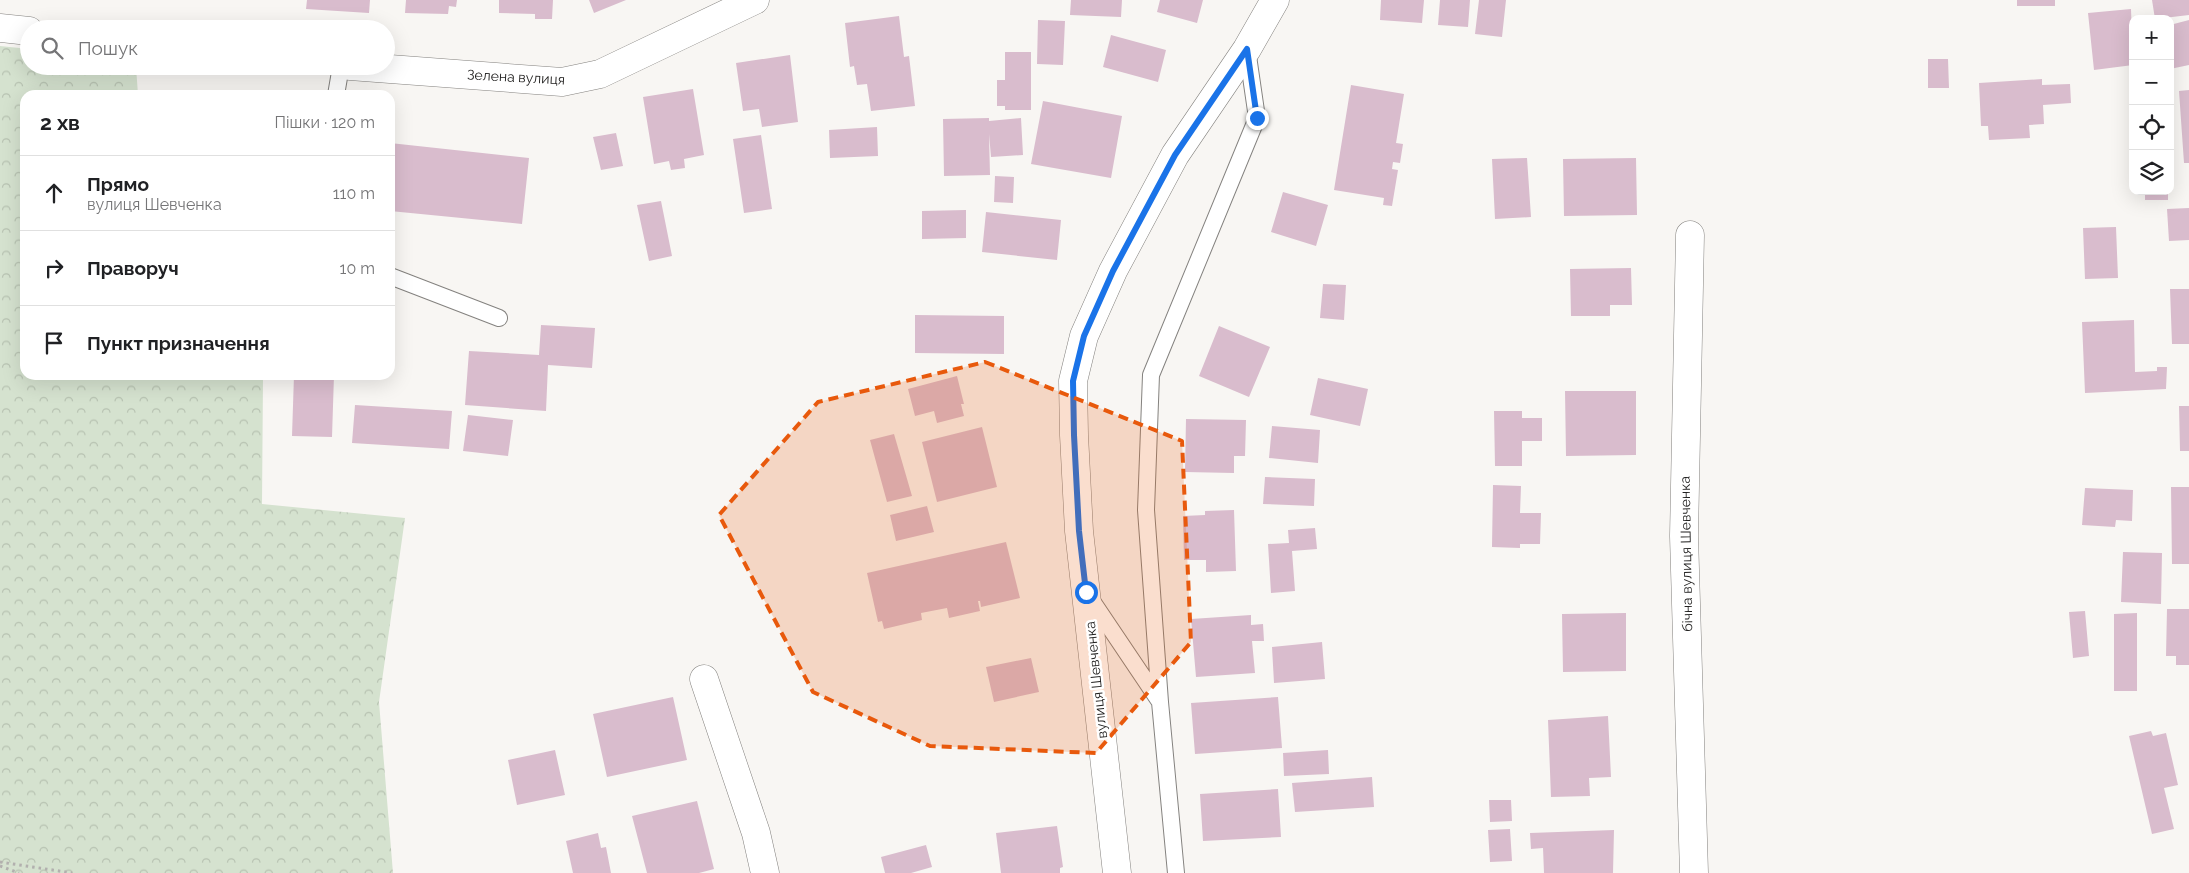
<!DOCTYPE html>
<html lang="uk">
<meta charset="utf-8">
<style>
body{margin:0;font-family:Raleway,sans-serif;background:#f2f2f2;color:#202124}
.controls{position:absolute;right:15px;top:15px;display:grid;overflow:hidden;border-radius:10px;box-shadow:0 5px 20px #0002}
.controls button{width:45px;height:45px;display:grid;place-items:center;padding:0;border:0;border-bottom:1px solid #e0e0e0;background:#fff;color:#202124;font:25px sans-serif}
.stop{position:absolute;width:15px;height:15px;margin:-11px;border:4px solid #1a73e8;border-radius:50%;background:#fff}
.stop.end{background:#1a73e8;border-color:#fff;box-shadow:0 1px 5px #0008}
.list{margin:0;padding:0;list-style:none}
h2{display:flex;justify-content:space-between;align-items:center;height:65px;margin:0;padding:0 20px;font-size:21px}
h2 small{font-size:16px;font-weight:400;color:#757577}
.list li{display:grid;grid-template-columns:32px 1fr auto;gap:15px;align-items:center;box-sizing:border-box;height:75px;padding:0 20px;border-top:1px solid #e0e0e0}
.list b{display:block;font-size:19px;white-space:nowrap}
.list p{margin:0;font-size:16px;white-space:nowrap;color:#757577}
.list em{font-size:16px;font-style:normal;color:#757577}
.icon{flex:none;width:28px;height:28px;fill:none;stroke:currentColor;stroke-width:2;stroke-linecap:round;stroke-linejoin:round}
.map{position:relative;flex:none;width:2189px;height:873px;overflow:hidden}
.search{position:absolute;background:#fff;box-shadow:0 5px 20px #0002;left:20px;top:20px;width:375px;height:55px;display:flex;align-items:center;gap:12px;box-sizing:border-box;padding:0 18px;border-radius:28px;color:#757577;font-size:19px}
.panel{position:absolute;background:#fff;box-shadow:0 5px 20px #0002;left:20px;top:90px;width:375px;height:290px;border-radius:15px}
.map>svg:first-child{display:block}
.forest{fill:url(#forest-crowns)}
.building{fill:#d9bccd}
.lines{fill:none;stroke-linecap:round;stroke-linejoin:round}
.service-casing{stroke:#84827f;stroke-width:18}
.minor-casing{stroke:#84827f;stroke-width:29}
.path{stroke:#b2b0ae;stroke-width:3;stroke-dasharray:2.5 4;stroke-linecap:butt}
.service{stroke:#fff;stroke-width:16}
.minor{stroke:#fff;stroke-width:28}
.route{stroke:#1a73e8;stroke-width:6}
.marked{fill:#e8590c;fill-opacity:0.2;stroke:#e8590c;stroke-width:4;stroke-dasharray:10 6;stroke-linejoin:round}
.labels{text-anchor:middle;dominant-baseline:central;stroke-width:5;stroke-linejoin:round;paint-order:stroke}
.street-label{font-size:14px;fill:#222120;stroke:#fff}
</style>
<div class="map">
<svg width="2189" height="873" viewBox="0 0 2189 873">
<defs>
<pattern id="forest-crowns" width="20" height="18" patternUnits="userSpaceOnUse" patternTransform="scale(1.25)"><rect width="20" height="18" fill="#d5e2cf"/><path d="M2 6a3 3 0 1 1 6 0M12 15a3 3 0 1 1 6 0" fill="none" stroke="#b7c2b1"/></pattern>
</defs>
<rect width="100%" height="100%" fill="#f8f6f3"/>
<path class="forest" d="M0,46L29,49V66H136L138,95H25V375H259L263,378L262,504L405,518L379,702L393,873H0Z"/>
<path class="building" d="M307,0H370L369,13L306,9Z
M406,0H457L456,7L449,6L448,14L405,13Z
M499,0H553L552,19H535V14L499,13Z
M589,0H626L594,13Z
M1071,0H1122L1121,17L1070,15Z
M1160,0H1203L1197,23L1157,12Z
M1381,0H1424L1422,23L1380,20Z
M1440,0H1470L1468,27L1438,25Z
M1479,0H1506L1502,37L1475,34Z
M2017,0H2055V6H2017Z
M2152,0H2189V15L2155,19Z
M2131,9L2133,65L2094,70L2088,13Z
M899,16L904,57L909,56L915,106L871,111L867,84L857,85L854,66L850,67L845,23Z
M1038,20L1065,21L1063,65L1037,64Z
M2189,20V65L2170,69V25Z
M1111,35L1166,50L1158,82L1103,67Z
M1005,52H1031V110H1005V106H997V80H1005Z
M790,55L798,122L762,127L759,109L743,111L736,63Z
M1928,59H1948L1949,88H1928Z
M2042,79V85L2070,84L2071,103L2043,105L2044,124L2029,125L2030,138L1989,140L1988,126H1981L1979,83Z
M1351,85L1404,94L1396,143L1403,144L1400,163L1393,162L1392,169L1398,170L1392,206L1383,205L1384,198L1334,190Z
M693,89L704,155L684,159L685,168L671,170L669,161L654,164L643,97Z
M2189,90V163H2184L2179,91Z
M1043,101L1122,116L1111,178L1031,164Z
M989,118V121L1021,118L1023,155L991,157L989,134L990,175L944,176L943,119Z
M877,127L878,156L830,158L829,130Z
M616,133L623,166L601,170L593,137Z
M761,135L772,209L744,213L733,139Z
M390,143L529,158L522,224L390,211Z
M1527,158L1531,217L1495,219L1492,159Z
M1636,158L1637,215L1564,216L1563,159Z
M995,176L1014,177L1013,203L994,202Z
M2145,191H2168V200H2145Z
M1283,192L1328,205L1316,246L1271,232Z
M661,201L672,256L649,261L637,205Z
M2189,208V240L2169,241L2167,209Z
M966,210V238L922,239V211Z
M986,212L1061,220L1057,260L982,252Z
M2116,227L2118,278L2085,279L2083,228Z
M1631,268L1632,305H1610V316H1571L1570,269Z
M1323,284L1346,285L1344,320L1320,318Z
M2170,289H2189V344H2172Z
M915,315L1004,316V354L915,353Z
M2134,320L2135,372L2157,371V367H2167L2166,389L2085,393L2082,322Z
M541,325L595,328L592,368L548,365L546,411L465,405L469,351L539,355Z
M1219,326L1270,347L1249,397L1199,376Z
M294,375H334L332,437L292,436Z
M957,376L964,404H961L964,416L937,423L934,411L915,416L908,389Z
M1318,378L1368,389L1360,426L1310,415Z
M1565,391H1636V455L1566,456Z
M355,405L452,411L449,449L352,443Z
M2179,406H2189V451H2180Z
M1494,411H1522V418H1542V441H1522V466H1495Z
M468,415L513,420L508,456L463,451Z
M1186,419L1246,420L1245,456H1234V473L1185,472Z
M1272,426L1320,430L1318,463L1269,458Z
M982,427L997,487L937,502L922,442Z
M894,434L912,496L887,502L870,440Z
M1265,477L1315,479L1314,506L1263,504Z
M1493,485L1521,486L1520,513H1541L1540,544H1520V548L1492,547Z
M2171,487H2189V564H2172Z
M2085,488L2133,490L2132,521L2116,520L2115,527L2082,525Z
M927,506L934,532L896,541L890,515Z
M1234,510L1236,571L1206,572V560H1184L1183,516L1205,515V511Z
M1315,528L1317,549L1292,551L1295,591L1271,593L1268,544L1289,543L1288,530Z
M1006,542L1020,598L981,607L980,601H978L980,611L949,618L947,608L921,613L922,620L884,629L882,621L878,622L867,573Z
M2123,552L2162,553L2161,604L2121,602Z
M2167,609H2189V665H2176V656H2166Z
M2085,611L2089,656L2073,658L2069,612Z
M1626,613V671L1563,672L1562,614Z
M2137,613V691H2114V614Z
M1251,615V625L1263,624L1264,641H1252L1255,673L1196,677L1191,619Z
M1322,642L1325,679L1274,683L1272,647Z
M1031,658L1039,692L994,702L986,667Z
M673,697L687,760L607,777L593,714Z
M1278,697L1282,748L1195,754L1191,703Z
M1608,716L1611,777L1589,778L1590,796L1551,797L1548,720Z
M2151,731L2153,736L2166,733L2178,785L2164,788L2174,829L2152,834L2129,736Z
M555,750L565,795L517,805L508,760Z
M1328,750L1329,774L1284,776L1283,753Z
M1372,777L1374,807L1295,812L1292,783Z
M1278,789L1281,837L1203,841L1200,794Z
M1489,800H1511L1512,821L1490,822Z
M697,801L714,869L699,873H647L632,816Z
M1057,826L1063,867L1060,868V873H1001L996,833Z
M1510,829L1512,861L1490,862L1488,830Z
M1614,830L1613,873H1544L1543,848L1531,849L1530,833Z
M598,833L601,848L606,847L611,873H573L566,841Z
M926,845L932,867L911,873H885L881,857Z"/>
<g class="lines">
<g class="service-casing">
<path id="service" d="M336,95L341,66
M390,276L499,318
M1090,598L1160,702L1176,873
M1160,702L1146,510L1151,375L1257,118L1247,49"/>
</g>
<g class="minor-casing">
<path id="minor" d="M0,28L29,31
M350,66L562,82L600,74L755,0
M1690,235L1684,536L1694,873
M704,679L756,833L765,873
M1117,873L1079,531L1074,435L1073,381L1084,336L1113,271L1175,155L1247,49L1275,0"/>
</g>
<path class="path" d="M0,862L72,873
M0,866L19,873"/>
<use href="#service" class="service"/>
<use href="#minor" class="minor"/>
</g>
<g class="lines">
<path class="route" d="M1086,592L1079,531L1074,435L1073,381L1084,336L1113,271L1175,155L1247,49L1257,118"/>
</g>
<path class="marked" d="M985,362L1182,441L1191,642L1096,753L930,746L813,692L719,515L818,402Z"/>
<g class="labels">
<g class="street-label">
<text transform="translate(516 77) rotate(3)">Зелена вулиця</text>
<text transform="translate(1686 554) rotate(-91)">бічна вулиця Шевченка</text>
<text transform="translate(1096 680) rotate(-96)">вулиця Шевченка</text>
</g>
</g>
</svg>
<div class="controls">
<button>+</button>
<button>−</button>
<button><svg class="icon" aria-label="locate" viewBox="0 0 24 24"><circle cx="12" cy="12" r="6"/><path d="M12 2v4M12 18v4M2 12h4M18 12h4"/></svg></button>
<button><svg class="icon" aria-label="layers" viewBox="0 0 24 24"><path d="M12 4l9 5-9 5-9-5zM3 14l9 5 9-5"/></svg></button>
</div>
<div class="stop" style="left:1086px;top:592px"></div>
<div class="stop end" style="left:1257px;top:118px"></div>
<div class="search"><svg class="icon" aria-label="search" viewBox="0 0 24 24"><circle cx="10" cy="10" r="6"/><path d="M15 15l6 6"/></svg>Пошук</div>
<section class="panel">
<h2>2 хв<small>Пішки · 120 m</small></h2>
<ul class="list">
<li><svg class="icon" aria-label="ahead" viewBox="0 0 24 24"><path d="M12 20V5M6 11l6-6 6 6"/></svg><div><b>Прямо</b><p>вулиця Шевченка</p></div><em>110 m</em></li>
<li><svg class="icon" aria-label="right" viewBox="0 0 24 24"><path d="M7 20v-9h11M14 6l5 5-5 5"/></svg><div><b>Праворуч</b></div><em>10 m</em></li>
<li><svg class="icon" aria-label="arrive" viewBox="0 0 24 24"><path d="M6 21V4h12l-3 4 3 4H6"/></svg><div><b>Пункт призначення</b></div></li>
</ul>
</section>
</div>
